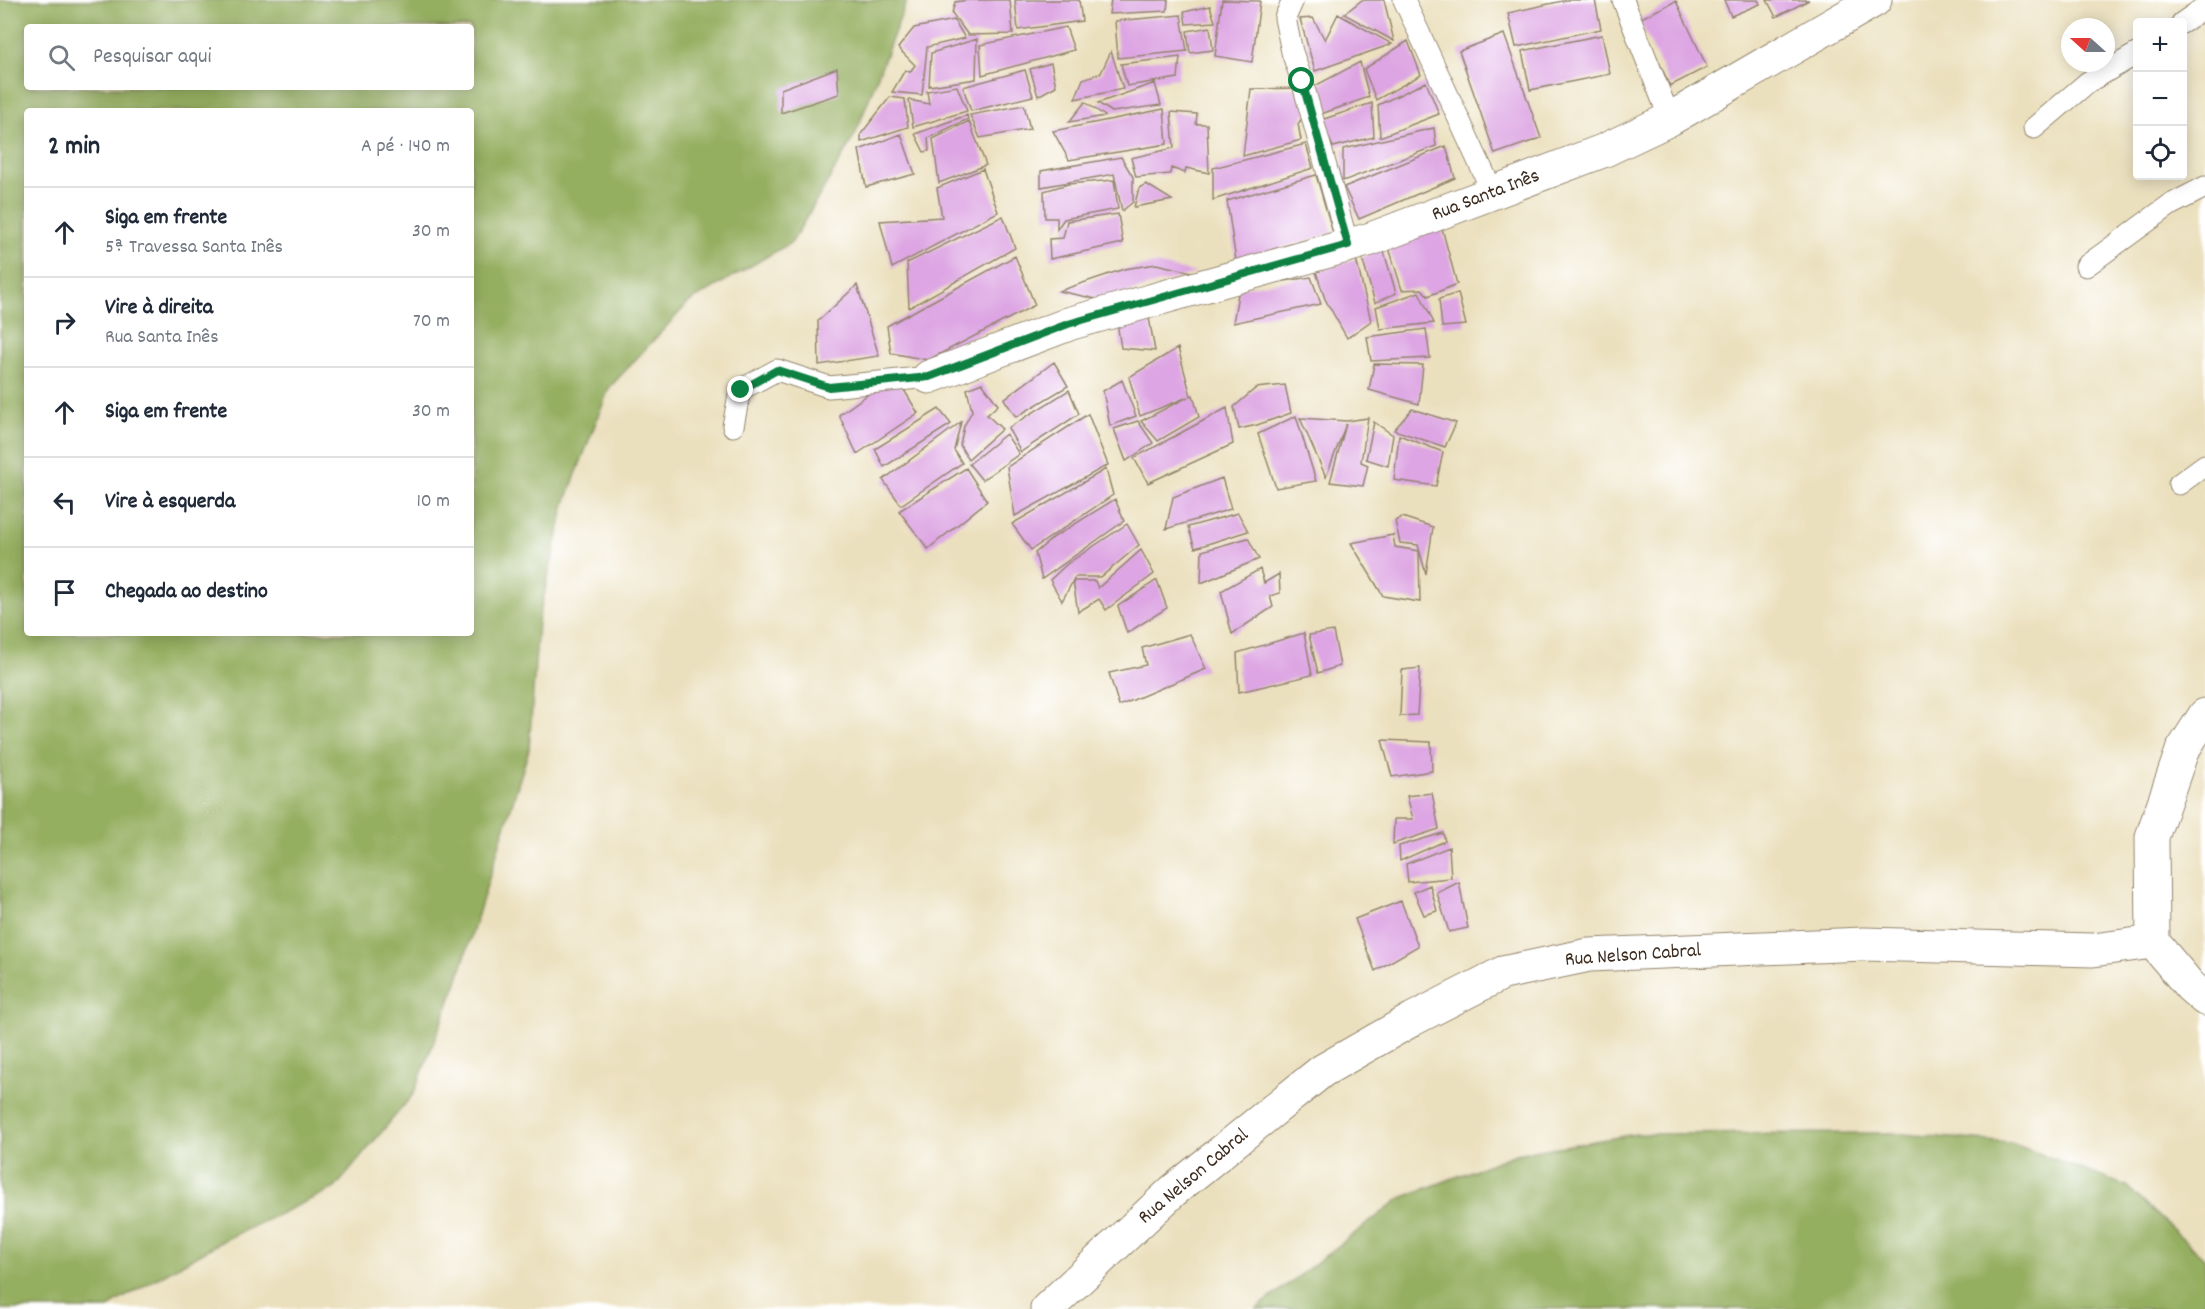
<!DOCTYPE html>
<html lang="pt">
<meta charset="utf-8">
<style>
body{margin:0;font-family:Dekko,sans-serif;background:#f2f2f3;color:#1f2937}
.controls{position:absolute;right:18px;top:18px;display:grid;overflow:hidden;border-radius:6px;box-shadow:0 3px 15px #0003}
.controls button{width:54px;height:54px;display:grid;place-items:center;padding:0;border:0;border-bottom:2px solid #e0e1e3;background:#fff;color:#1f2937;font:30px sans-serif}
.compass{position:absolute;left:2061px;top:18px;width:54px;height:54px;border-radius:50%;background:#fff;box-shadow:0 3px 15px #0003;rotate:291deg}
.stop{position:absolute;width:18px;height:18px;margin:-14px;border:4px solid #0b8043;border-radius:50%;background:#fff}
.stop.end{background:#0b8043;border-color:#fff;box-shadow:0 2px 6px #0008}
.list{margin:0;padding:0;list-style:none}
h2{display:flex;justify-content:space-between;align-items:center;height:78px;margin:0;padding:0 24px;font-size:26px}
h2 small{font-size:20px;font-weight:400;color:#747a83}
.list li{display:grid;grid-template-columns:39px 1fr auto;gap:18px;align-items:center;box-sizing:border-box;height:90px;padding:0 24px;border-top:2px solid #e0e1e3}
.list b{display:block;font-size:22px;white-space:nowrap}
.list p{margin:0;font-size:20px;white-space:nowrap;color:#747a83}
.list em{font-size:20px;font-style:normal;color:#747a83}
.icon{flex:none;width:33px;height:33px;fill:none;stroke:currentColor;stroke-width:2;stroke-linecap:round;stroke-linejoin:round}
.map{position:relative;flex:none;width:2205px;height:1309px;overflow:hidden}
.search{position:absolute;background:#fff;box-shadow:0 3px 15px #0003;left:24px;top:24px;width:450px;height:66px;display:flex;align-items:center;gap:15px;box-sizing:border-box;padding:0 21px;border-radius:6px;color:#747a83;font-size:22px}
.panel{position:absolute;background:#fff;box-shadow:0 3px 15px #0003;left:24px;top:108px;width:450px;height:528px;border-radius:6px}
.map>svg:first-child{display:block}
.forest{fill:#95af60;stroke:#686c3f;stroke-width:1.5;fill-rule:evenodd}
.building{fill:#dda5e3}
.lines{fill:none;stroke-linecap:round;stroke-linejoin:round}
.lane-casing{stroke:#93856e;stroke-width:23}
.street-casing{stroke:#93856e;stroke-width:35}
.lane{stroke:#fff;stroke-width:21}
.street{stroke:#fff;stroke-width:33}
.route{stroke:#0b8043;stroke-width:8}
.labels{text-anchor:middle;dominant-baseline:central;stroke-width:6;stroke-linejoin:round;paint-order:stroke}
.street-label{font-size:20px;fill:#3b2a1e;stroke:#fff}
</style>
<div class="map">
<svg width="2205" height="1309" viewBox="0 0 2205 1309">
<rect width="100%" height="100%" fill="#fff"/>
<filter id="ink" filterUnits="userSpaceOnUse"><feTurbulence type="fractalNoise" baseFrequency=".0167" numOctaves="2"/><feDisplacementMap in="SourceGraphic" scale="12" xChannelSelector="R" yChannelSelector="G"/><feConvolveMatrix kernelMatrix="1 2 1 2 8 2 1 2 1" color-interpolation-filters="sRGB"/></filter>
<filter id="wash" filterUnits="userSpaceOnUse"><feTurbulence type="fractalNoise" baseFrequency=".008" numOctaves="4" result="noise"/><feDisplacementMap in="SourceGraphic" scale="24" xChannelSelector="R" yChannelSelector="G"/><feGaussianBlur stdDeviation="1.35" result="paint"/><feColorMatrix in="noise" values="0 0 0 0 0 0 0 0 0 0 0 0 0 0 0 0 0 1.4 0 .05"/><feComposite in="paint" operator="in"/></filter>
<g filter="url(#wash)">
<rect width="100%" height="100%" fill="#ebe0be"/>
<path class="forest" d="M0,0H907L855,135L792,242L689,302L609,388L565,503L538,621L529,749L457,982L414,1093L335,1188L224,1240L116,1302L108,1309H0ZM27,27H471V87H27ZM27,111H471V633H27Z
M1891,1133L2011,1143L2126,1186L2205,1259V1309H1256L1401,1198L1516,1154L1636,1134Z"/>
<g id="blocks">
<path class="building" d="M968,0H1010L1013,34L968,35L952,13L955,2Z
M1015,0H1079L1082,21L1018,30Z
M1111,0H1168L1167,11L1109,14Z
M1222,0L1260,1L1252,62L1215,56Z
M1362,0H1384L1394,41L1344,14Z
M1567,0H1595L1601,29L1516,47L1508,13Z
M1724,0H1758L1760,4L1731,16Z
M1767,0H1809L1776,17Z
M1676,1L1707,67L1670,86L1639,19Z
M1210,6L1215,22L1186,24L1184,12Z
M1338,14L1392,44L1315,71L1300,19L1313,18L1325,40Z
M1181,15L1187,51L1118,58L1115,21Z
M954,20L965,38L927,47L922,95L892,92L905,70L910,72L915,65L898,48L914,28Z
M1066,27L1074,50L982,75L980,45Z
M1210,27L1213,50L1190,53L1187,31Z
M1504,34L1541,138L1495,154L1459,51Z
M1602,35L1610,74L1530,90L1522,51Z
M977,39L976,79L929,86L931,53Z
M1408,41L1421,75L1376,100L1364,69Z
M1111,51L1123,89L1075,99L1083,79L1101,73Z
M1180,57L1178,78L1127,86L1121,64Z
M1360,62L1369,97L1321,114L1309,89Z
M1051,63L1056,86L1038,96L1030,69Z
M837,68L839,94L781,113V89Z
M1025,70L1033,96L971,111L963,87Z
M1426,82L1439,114L1380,137L1378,105Z
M1155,83L1161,105L1112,112L1098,103Z
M957,86L967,111L913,127L909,100L929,104L927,91Z
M1303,88L1307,111L1298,124L1301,140L1243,156L1251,89Z
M890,97L905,99L908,127L861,142V134Z
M1085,102L1105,116L1069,122Z
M1372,103L1374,137L1333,147L1321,120Z
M1024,105L1030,129L980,138L970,115Z
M1164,109L1167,144L1069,160L1053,131Z
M1171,112L1197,114L1196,124H1207L1209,173L1186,168L1185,173L1171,168L1170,174L1136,177L1131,158L1174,148Z
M967,115L968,119L928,138L929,151L924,152L915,134Z
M969,121L986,165L939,183L933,139Z
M1434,128L1436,146L1343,181V149Z
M901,134L915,174L866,187L859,150Z
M1306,144L1313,168L1213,200V168Z
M1446,146L1455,178L1359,219L1344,187Z
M1121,157L1133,177V202L1122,211L1114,174L1041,187V171Z
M983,169L998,212L892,268L880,221L942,217L937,188Z
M1316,175L1333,233L1236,261L1227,201Z
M1114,180L1118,209L1064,219L1057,229V218H1045L1044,191L1068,184Z
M1146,184L1172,200L1134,207L1139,188Z
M1118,214L1123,243L1050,259L1049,239L1063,238L1067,221Z
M1003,216L1015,248L909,308L907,263Z
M1440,221L1457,284L1428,296L1422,289L1402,290L1386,238Z
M1382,245L1396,293L1375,303L1362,258Z
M1015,256L1035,305L928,360L891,353L887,326Z
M1356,259L1371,321L1347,338L1325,299L1316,272Z
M1156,264L1196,273L1101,300L1059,291L1124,269Z
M1311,277L1321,304L1233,323L1239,288Z
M857,285L879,356L819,365L818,321Z
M1419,292L1434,323L1380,329L1376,307Z
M1458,293L1466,325L1442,327L1439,299Z
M1148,312L1155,351L1121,348L1116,316Z
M1426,329L1430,358L1371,361L1367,337Z
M1178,348L1191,396L1193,395L1199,417L1158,441L1141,421L1188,397L1140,416L1129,377Z
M1054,362L1068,386L1016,417L1004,399Z
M1374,364L1423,365L1419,404L1369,390Z
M895,375L918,413L857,454L839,415Z
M1122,380L1136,416L1110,426L1103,391Z
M982,383L998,405L987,415L1002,429L968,459L960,445L964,426L972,411L967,389Z
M1285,385L1291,413L1257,425L1239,429L1234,407L1256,388Z
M1069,390L1079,414L1021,452L1008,428Z
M1227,408L1233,444L1148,483L1134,458Z
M939,409L951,424L884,467L875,449Z
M1412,409L1456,423L1445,447L1394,430Z
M1088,414L1108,465L1015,516L1007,467Z
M1296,416L1316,481L1276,488L1258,434Z
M1300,418L1347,421L1368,418L1361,462L1368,465L1363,486L1330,482L1346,424L1326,477Z
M1138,421L1153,443L1126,461L1114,429Z
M961,422L954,450L962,463L901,505L883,480Z
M1374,422L1393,435L1388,466L1366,459Z
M1006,434L1019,454L982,480L969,464Z
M1399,435L1443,452L1436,486L1394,480Z
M966,468L987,501L928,549L899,511Z
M1106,469L1113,495L1031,550L1012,524Z
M1222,478L1231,509L1166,529L1173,497Z
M1115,499L1124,521L1042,579L1035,553L1054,537Z
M1238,513L1248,531L1195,548L1188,527Z
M1402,517L1433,527L1426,574L1418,545L1400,543L1395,521Z
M1127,524L1139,545L1101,577H1075L1073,581H1095L1098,588L1141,550L1154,574L1106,610L1099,599L1078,612L1073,581L1062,601L1050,580L1067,564Z
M1393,535L1395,547L1419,551L1420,602L1383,596L1351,543Z
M1248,538L1259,559L1201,583L1202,551Z
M1260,569L1264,583L1279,574L1280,593L1270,596L1273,607L1232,634L1221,591Z
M1157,580L1167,608L1127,633L1118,606Z
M1333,631L1340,666L1318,673L1309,635Z
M1304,633L1312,675L1239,692L1237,653Z
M1190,634L1206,669L1119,706L1109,673L1146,665L1142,648Z
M1420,668L1417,715L1400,716L1402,670Z
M1382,740L1431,742L1432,771L1392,777Z
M1432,793L1439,829L1393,844L1394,819H1413L1407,796Z
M1443,833L1445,841L1400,861L1399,846Z
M1449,847L1451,878L1408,882L1406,864Z
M1459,882L1468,928L1449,932L1437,893Z
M1430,885L1437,911L1424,915L1414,892Z
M1401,901L1418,946L1375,971L1355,919Z"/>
</g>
</g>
<g filter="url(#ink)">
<use href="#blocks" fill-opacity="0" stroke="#93856e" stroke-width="1.5"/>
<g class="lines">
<g class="lane-casing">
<path id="lane" d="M1293,0L1285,18L1292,52L1302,81L1348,245
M1404,0L1493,193
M1623,0L1670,119
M2182,23L2205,7
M2034,128L2088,82L2138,53
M2086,266L2170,205L2205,187
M733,426L740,390L777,370L829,387L929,377
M2179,484L2205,465"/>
</g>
<g class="street-casing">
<path id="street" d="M1068,324L1371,239L1605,150L1670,119L1875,0
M929,377L1069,324
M2153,942L2152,837L2182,751L2205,715
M2153,942L2190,986L2205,999
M1047,1309L1173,1191L1322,1071L1413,1019L1503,973L1589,955L1864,944L2093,950L2153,942"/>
</g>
<use href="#lane" class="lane"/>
<use href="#street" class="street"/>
</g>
</g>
<g class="lines" filter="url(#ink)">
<path class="route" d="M741,390L777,370L829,387L929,377L1068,324L1348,245L1302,81"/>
</g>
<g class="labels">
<g class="street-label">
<text transform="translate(1486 196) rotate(-21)">Rua Santa Inês</text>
<text transform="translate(1633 956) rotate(-4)">Rua Nelson Cabral</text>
<text transform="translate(1194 1177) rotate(-40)">Rua Nelson Cabral</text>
</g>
</g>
</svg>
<div class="controls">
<button>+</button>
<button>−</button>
<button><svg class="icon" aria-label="locate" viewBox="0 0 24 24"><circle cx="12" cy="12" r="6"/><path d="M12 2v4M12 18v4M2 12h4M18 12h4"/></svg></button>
</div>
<svg class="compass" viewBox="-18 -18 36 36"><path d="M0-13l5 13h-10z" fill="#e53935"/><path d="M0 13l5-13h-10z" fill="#747a83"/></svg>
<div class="stop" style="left:1302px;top:81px"></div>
<div class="stop end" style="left:741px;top:390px"></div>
<div class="search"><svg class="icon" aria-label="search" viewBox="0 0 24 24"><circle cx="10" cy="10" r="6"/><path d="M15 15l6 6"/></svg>Pesquisar aqui</div>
<section class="panel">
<h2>2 min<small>A pé · 140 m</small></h2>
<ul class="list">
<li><svg class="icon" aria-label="ahead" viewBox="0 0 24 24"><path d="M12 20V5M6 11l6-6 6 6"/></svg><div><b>Siga em frente</b><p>5ª Travessa Santa Inês</p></div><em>30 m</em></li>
<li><svg class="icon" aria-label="right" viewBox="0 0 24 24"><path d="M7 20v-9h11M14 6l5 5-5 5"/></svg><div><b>Vire à direita</b><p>Rua Santa Inês</p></div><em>70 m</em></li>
<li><svg class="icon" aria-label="ahead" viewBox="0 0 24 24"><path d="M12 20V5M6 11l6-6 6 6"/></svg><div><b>Siga em frente</b></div><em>30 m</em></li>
<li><svg class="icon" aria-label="left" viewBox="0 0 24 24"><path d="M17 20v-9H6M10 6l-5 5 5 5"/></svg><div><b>Vire à esquerda</b></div><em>10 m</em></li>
<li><svg class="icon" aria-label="arrive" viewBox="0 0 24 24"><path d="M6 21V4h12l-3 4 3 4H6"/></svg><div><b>Chegada ao destino</b></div></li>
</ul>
</section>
</div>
